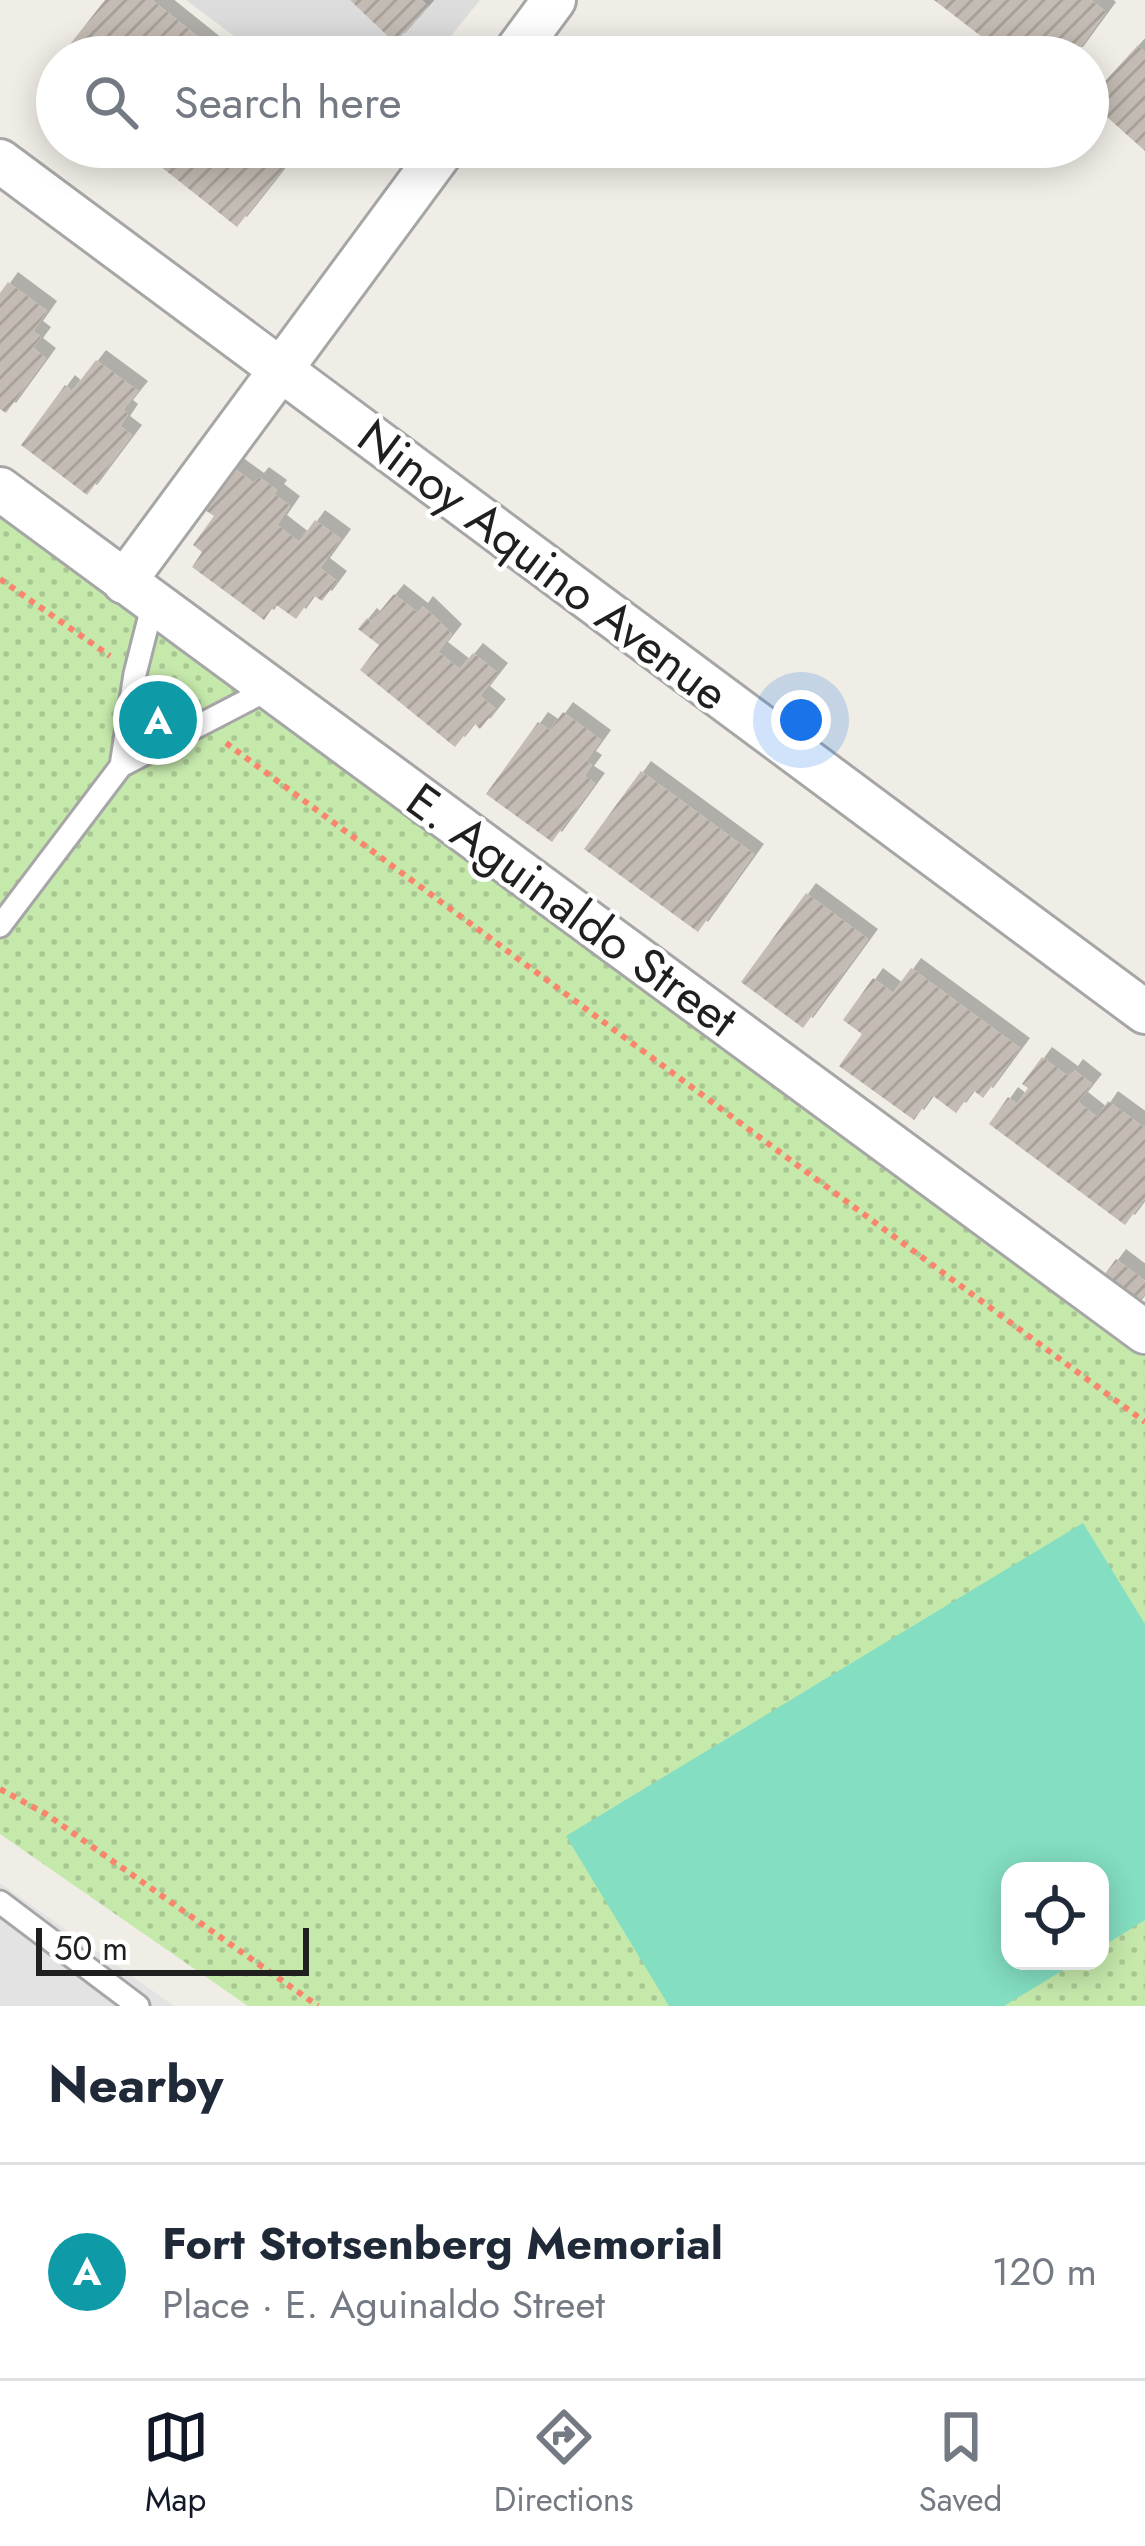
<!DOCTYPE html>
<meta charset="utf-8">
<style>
body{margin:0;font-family:Jost,sans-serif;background:#f2f2f3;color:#1f2937}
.controls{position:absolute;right:36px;bottom:36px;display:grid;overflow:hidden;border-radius:24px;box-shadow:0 6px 30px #0003}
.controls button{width:108px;height:108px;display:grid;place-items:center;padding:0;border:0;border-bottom:3px solid #e0e1e3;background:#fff;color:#1f2937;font:60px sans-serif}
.scale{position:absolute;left:36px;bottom:30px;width:273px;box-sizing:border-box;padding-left:12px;border:6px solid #1f1f1f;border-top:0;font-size:33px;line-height:42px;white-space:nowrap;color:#1f1f1f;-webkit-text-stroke:9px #fff;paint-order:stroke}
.you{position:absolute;left:801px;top:720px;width:42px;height:42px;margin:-30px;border:9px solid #fff;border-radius:50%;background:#1a73e8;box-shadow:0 0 0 18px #1a73e833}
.badge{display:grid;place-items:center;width:78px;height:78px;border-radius:50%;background:#111827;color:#fff;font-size:39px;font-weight:700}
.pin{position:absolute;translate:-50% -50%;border:6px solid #fff;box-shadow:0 3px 12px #0006}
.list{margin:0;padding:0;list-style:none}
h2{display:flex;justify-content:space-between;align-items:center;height:156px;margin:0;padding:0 48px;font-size:51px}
h2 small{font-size:39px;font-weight:400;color:#747a83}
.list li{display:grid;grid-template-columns:78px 1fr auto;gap:36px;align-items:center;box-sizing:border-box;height:216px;padding:0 48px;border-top:3px solid #e0e1e3}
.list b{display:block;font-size:45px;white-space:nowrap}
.list p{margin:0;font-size:39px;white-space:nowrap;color:#747a83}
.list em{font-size:39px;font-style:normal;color:#747a83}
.icon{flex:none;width:66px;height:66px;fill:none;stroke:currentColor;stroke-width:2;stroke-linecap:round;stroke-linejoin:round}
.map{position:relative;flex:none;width:1145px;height:2006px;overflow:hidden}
.search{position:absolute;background:#fff;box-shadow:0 6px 30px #0003;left:36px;right:36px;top:36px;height:132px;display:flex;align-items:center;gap:30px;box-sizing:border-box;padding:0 42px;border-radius:66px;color:#747a83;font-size:45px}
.sheet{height:372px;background:#fff}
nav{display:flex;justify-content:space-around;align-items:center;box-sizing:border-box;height:168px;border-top:3px solid #e0e1e3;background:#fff;font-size:33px;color:#747a83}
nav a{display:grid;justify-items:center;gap:6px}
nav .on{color:#111827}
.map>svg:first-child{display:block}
.residential{fill:#dddcdc}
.grass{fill:url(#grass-dots);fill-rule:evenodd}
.pitch{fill:#83dec2}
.parking{fill:#e3e3e3}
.building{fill:url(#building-hatch);filter:url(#shadow)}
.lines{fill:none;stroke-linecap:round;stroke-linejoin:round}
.service-casing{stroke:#a6a6a6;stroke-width:27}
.minor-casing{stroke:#a6a6a6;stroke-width:48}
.path{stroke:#f9856c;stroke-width:6;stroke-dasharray:6 6;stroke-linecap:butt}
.service{stroke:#fff;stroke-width:21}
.minor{stroke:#fff;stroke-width:42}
.labels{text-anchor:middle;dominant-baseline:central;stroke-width:9;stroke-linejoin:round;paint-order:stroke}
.street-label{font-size:48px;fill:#1f1f1f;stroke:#fff}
</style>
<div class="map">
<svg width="1145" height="2006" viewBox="0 0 1145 2006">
<defs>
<pattern id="grass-dots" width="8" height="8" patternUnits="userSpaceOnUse" patternTransform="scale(3)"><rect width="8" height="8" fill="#c5e9ab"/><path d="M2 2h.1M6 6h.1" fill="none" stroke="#a9c793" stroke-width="1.8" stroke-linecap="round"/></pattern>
<pattern id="building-hatch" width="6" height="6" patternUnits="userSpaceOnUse" patternTransform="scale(3)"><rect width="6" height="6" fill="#c4bcb4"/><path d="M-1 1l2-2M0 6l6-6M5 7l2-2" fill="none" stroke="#a8a19a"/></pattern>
<filter id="shadow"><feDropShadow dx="10" dy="-10" stdDeviation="0" flood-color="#0004"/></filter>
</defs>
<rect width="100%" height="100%" fill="#efede5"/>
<path class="residential" d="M186,0H480L434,57H262Z"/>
<path class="grass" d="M0,507L1145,1350V2006H248L0,1834ZM1010,1871H1100V1961H1010Z"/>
<path class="pitch" d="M1083,1523L1145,1624V1920L1100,1948V1871H1010V1961H1078L1004,2006H669L566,1836Z"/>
<path class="parking" d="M0,1883L174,2006H0Z"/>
<path class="building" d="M105,0H152L223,57H60Z
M350,0H422L428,6L395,43Z
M934,0H1091L1106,12L1073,57H1008Z
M1138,45L1145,52V151L1088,100Z
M136,147H300L237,227Z
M8,282L47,311L33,331L41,337L33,348L46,358L6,413L0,409V293Z
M96,360L138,391L123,410L128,414L120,426L132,435L87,495L21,445L65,385L72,391Z
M232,467L254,483L259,477L277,490L274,494L290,506L277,525L299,542L315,520L341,539L320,568L337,581L322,601L313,595L296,619L275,604L264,620L192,567L202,552L193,545L214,516L202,508Z
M394,594L418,613L423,606L452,634L438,652L460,669L473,653L498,673L480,696L496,709L480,729L474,723L455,747L360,670L379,645L358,629L367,618L371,622Z
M563,712L601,740L586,761L592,765L584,776L595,783L552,842L486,794L538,722L550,730Z
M641,771L754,854L698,932L584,849Z
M806,893L868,939L803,1028L741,982Z
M911,968L1020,1048L983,1098L973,1090L956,1113L932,1095L914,1120L839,1066L862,1034L843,1020L873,978L893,993Z
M1042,1057L1068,1076L1073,1069L1092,1084L1078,1102L1097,1117L1108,1101L1145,1128V1198L1125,1225L989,1124L1008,1097L1017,1104L1028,1088L1022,1084Z
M1116,1259L1145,1281V1293L1131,1311L1096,1286Z"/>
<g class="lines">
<g class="service-casing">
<path id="service" d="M121,766L135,674L153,603
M0,926L121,766L271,688
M0,1902L138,2006"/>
</g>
<g class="minor-casing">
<path id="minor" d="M512,57L554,0
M0,161L1145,1012
M0,489L1145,1332
M124,582L445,147"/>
</g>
<path class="path" d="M0,579L110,656
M226,743L1145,1422
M0,1789L46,1814L318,2006"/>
<use href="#service" class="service"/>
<use href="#minor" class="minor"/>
</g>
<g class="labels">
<g class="street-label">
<text transform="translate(543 565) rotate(37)">Ninoy Aquino Avenue</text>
<text transform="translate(572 910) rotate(36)">E. Aguinaldo Street</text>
</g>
</g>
</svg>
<div class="controls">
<button><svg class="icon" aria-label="locate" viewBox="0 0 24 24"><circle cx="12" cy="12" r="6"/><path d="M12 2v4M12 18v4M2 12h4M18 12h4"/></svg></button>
</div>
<div class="scale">50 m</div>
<div class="you"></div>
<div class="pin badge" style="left:158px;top:720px;background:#0f9aa8">A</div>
<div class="search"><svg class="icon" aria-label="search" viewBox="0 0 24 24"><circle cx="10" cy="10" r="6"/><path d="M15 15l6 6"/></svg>Search here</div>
</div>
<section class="sheet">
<h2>Nearby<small></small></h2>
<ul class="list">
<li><span class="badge" style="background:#0f9aa8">A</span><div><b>Fort Stotsenberg Memorial</b><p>Place · E. Aguinaldo Street</p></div><em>120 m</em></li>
</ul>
</section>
<nav>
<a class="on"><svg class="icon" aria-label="map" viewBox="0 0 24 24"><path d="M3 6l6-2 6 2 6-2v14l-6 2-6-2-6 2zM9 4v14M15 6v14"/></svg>Map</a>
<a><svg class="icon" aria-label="directions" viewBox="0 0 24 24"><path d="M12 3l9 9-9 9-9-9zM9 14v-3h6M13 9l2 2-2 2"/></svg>Directions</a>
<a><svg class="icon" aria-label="saved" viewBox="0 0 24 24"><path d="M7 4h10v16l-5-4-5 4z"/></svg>Saved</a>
</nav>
